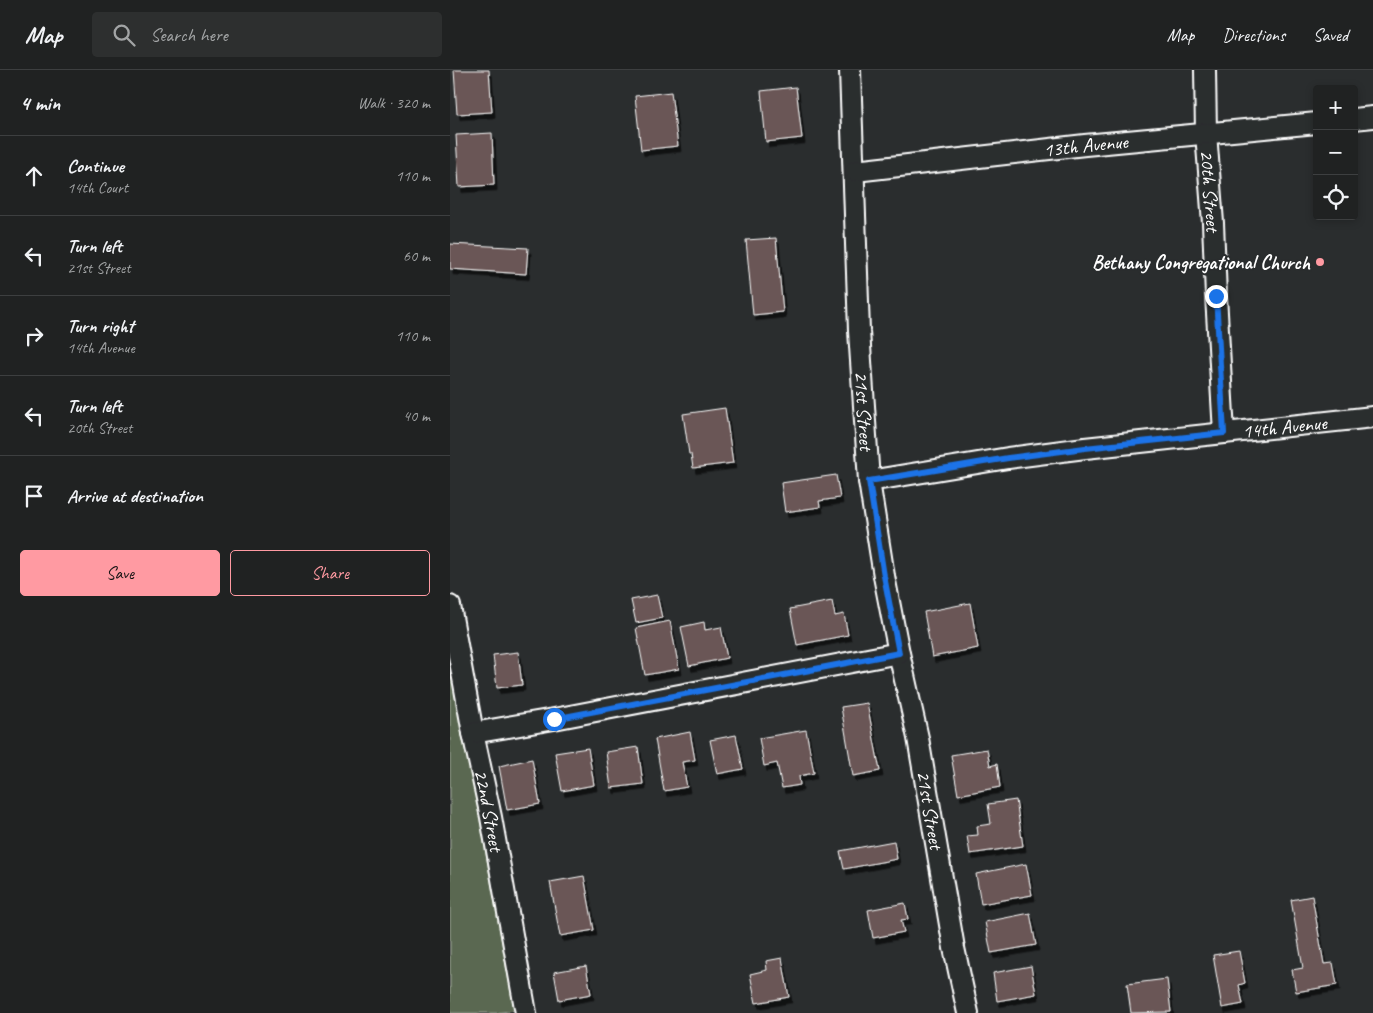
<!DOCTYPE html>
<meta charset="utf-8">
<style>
body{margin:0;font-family:Caveat,sans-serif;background:#2d2f2f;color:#f1f3f6}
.controls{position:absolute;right:15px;top:15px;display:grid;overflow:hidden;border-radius:5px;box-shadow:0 2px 8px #0003}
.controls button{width:45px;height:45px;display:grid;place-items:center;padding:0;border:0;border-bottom:1px solid #3d3f40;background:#202222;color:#f1f3f6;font:25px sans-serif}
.stop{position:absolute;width:15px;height:15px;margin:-11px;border:4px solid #1a73e8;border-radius:50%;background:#fff}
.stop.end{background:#1a73e8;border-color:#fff;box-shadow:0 1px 5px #0008}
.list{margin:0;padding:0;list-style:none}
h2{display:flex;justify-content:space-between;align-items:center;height:65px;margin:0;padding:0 20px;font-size:21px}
h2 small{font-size:16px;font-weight:400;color:#a2a4a5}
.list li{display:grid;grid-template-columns:32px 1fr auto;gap:15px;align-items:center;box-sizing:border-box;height:80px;padding:0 20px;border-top:1px solid #3d3f40}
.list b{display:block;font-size:19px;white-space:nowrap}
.list p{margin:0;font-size:16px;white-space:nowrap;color:#a2a4a5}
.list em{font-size:16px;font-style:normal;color:#a2a4a5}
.actions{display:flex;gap:10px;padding:15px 20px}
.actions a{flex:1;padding:11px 0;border:1px solid #ff9aa2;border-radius:5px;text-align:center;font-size:18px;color:#ff9aa2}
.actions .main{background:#ff9aa2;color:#111}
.icon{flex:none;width:28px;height:28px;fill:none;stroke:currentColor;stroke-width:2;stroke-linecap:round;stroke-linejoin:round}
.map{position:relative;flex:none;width:923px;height:943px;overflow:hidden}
header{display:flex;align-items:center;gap:30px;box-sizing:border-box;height:70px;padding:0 25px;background:#202222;border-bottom:1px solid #3d3f40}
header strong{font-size:24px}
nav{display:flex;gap:28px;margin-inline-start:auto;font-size:18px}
.search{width:350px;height:45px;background:#2d2f2f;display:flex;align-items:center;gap:12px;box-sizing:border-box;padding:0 18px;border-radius:5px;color:#a2a4a5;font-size:19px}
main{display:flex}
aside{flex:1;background:#202222}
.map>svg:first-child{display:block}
.green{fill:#5a6851;stroke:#acb4a8}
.building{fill:#6a5756;stroke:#fff;filter:url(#shadow)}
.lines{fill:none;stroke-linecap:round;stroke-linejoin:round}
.minor-casing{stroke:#fff;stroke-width:24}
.minor{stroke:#2a2d2e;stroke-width:20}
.route{stroke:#1a73e8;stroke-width:6}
.poi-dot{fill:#ff9aa2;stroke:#2a2d2e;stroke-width:2}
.labels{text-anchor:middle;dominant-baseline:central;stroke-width:4;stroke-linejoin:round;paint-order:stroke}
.street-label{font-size:20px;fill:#fff;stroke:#2a2d2e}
.poi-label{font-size:20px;font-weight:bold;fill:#fff;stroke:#2a2d2e;text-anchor:end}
</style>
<header>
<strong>Map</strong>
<div class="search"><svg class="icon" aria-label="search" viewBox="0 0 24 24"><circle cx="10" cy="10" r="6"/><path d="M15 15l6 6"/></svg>Search here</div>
<nav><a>Map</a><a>Directions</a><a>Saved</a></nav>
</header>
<main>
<aside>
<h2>4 min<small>Walk · 320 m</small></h2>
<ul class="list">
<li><svg class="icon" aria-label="ahead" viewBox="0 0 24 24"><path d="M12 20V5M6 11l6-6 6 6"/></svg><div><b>Continue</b><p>14th Court</p></div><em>110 m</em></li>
<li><svg class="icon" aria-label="left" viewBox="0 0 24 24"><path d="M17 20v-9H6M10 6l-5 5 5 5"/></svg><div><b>Turn left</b><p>21st Street</p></div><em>60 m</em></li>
<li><svg class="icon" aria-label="right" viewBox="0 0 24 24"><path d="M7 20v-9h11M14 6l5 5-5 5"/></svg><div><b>Turn right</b><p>14th Avenue</p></div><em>110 m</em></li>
<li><svg class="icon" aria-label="left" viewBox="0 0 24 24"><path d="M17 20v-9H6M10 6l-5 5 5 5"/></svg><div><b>Turn left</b><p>20th Street</p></div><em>40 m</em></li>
<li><svg class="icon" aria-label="arrive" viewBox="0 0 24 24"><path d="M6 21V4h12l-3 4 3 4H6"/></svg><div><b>Arrive at destination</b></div></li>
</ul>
<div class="actions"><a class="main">Save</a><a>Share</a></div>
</aside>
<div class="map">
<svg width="923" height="943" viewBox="0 0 923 943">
<defs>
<filter id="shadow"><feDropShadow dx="3" dy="5.5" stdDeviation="0" flood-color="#0009"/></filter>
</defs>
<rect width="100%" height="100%" fill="#2a2d2e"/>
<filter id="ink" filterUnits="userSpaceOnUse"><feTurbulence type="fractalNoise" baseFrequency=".02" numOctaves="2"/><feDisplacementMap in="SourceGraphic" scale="10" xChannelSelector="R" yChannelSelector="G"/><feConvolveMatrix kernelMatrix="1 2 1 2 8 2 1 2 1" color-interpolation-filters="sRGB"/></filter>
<g filter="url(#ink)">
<path class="green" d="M0,584L64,940L46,943H0Z"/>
<path class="building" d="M4,0H39L42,42L7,44Z
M346,17L352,68L316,72L311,21Z
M221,22L228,76L191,80L185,26Z
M42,63L44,115L9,117L6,65Z
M326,168L333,242L303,245L296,170Z
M0,174L78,178L76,204L0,199Z
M275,338L283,393L243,398L241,384H239L233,344Z
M386,405L390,428L369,431L370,437L335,442L331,413Z
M207,525L212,548L186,553L181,530Z
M382,531L385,546L394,544L398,565L347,575L340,539Z
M520,533L528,578L482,587L474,542Z
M220,551L229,599L195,605L186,558Z
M254,552L255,560L271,557L277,588L239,596L231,557Z
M68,582L72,615L47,618L43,585Z
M417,633L430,701L403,706L391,637Z
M356,660L364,703L349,706L350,715L332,718L327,693L314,696L309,668Z
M240,662L245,690L232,692L237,717L214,721L205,669Z
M286,665L293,699L267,704L260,670Z
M188,677L193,714L161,718L156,682Z
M138,678L144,715L112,721L105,683Z
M537,679L540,696L547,694L550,717L508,725L501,685Z
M82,689L90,734L57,740L49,696Z
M566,730L573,776L520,784L517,766L528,765L527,756L541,754L538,734Z
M444,771L447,789L394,799L390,781Z
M576,794L582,825L531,834L526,804Z
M134,806L144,860L110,866L100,812Z
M862,826L874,894L883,893L887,915L846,922L842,900L853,898L841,830Z
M455,833L458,849L451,850L454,862L423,868L418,840Z
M580,843L586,875L541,883L535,852Z
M789,881L795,913L789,915L793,934L772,938L763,885Z
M332,888L339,927L306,933L300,904L317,900L316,891Z
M136,896L141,924L109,930L104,902Z
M581,896L586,924L547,931L543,903Z
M717,909L721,942L681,943L677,914Z"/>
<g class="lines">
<g class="minor-casing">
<g id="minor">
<path id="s1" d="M400,0L409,261L419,411L434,506L449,583L468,668L504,878L518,943"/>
<path id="s2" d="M755,0L756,63L763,153L766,226L774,363"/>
<path d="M904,49L923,47"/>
<path id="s3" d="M405,101L635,75L867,53"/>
<path id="s4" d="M419,411L558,388L635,378L923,347"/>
<path id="s5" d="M0,536L23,663L41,747L76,943"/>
<path d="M23,663L104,649L449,583"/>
</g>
</g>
<use href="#minor" class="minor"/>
</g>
</g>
<g class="lines" filter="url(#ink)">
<path class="route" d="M104,649L449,583L434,506L419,411L558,388L635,378L774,363L766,226"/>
</g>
<circle class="poi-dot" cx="870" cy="192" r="5"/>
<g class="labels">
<g class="street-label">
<text stroke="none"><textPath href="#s3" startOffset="232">13th Avenue</textPath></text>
<text stroke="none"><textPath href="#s2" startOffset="121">20th Street</textPath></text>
<text stroke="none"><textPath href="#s1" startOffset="341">21st Street</textPath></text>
<text stroke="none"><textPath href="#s4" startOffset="419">14th Avenue</textPath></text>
<text stroke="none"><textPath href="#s5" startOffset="208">22nd Street</textPath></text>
<text stroke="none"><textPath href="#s1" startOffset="746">21st Street</textPath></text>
</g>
<g class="poi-label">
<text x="860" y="192">Bethany Congregational Church</text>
</g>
</g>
</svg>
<div class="controls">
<button>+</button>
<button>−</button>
<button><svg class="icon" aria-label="locate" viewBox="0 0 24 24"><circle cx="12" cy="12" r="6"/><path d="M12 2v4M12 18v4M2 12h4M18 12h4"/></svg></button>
</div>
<div class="stop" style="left:104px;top:649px"></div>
<div class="stop end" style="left:766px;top:226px"></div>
</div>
</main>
